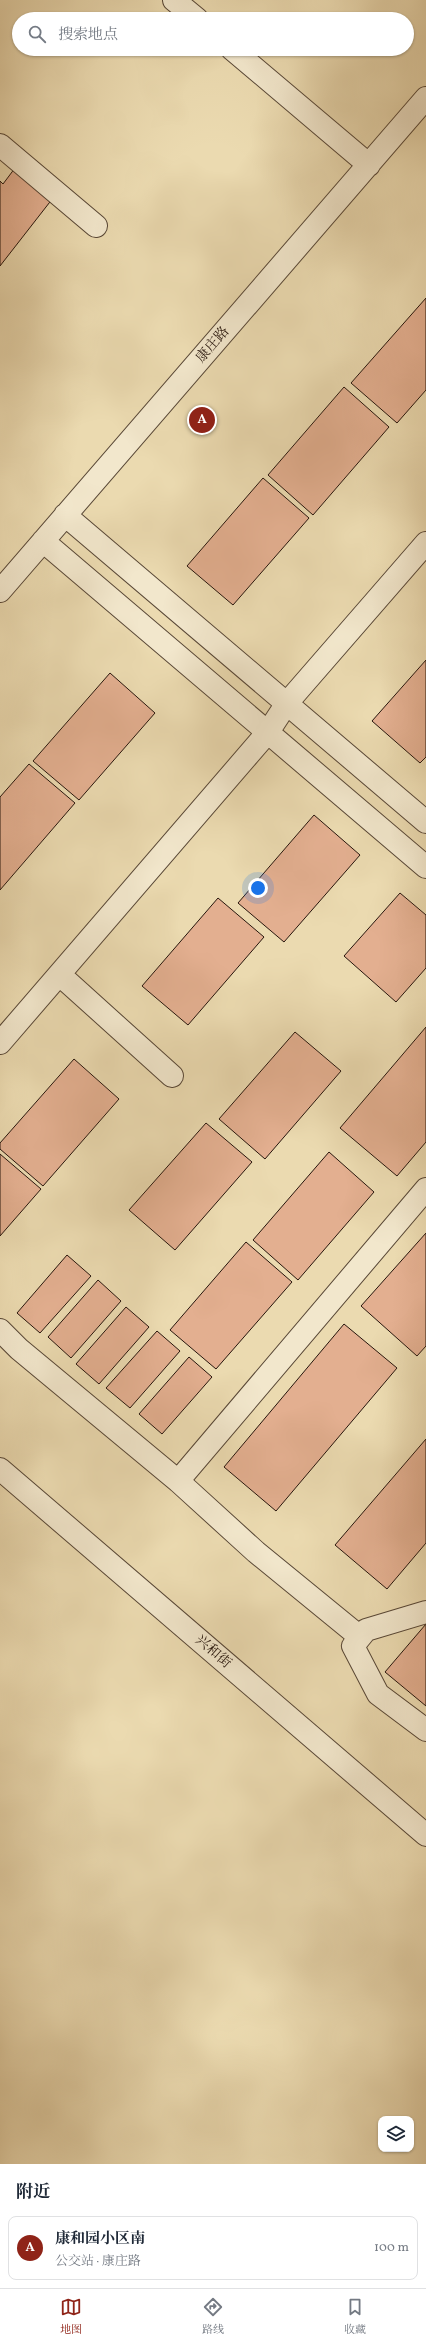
<!DOCTYPE html>
<html lang="zh">
<meta charset="utf-8">
<style>
body{margin:0;font-family:Vollkorn,"Noto Serif SC",serif;background:#f2f2f3;color:#1f2937}
.controls{position:absolute;right:12px;bottom:12px;display:grid;overflow:hidden;border-radius:8px;box-shadow:0 1px 3px #0004}
.controls button{width:36px;height:36px;display:grid;place-items:center;padding:0;border:0;border-bottom:1px solid #e0e1e3;background:#fff;color:#1f2937;font:20px sans-serif}
.you{position:absolute;left:258px;top:888px;width:14px;height:14px;margin:-10px;border:3px solid #fff;border-radius:50%;background:#1a73e8;box-shadow:0 0 0 6px #1a73e833}
.badge{display:grid;place-items:center;width:26px;height:26px;border-radius:50%;background:#8f2418;color:#fff;font-size:13px;font-weight:700}
.pin{position:absolute;translate:-50% -50%;border:2px solid #fff;box-shadow:0 1px 4px #0006}
.list{margin:0;padding:0;list-style:none}
h2{display:flex;justify-content:space-between;align-items:center;height:52px;margin:0;padding:0 16px;font-size:17px}
h2 small{font-size:13px;font-weight:400;color:#747a83}
.list li{display:grid;grid-template-columns:26px 1fr auto;gap:12px;align-items:center;box-sizing:border-box;height:64px;margin:0 8px 8px;padding:0 8px;border:1px solid #e0e1e3;border-radius:8px}
.list b{display:block;font-size:15px;white-space:nowrap}
.list p{margin:0;font-size:13px;white-space:nowrap;color:#747a83}
.list em{font-size:13px;font-style:normal;color:#747a83}
.icon{flex:none;width:22px;height:22px;fill:none;stroke:currentColor;stroke-width:2;stroke-linecap:round;stroke-linejoin:round}
.map{position:relative;flex:none;width:426px;height:2164px;overflow:hidden}
.search{position:absolute;background:#fff;box-shadow:0 1px 3px #0004;left:12px;right:12px;top:12px;height:44px;display:flex;align-items:center;gap:10px;box-sizing:border-box;padding:0 14px;border-radius:22px;color:#747a83;font-size:15px}
.sheet{height:124px;background:#fff}
nav{display:flex;justify-content:space-around;align-items:center;box-sizing:border-box;height:56px;border-top:1px solid #e0e1e3;background:#fff;font-size:11px;color:#747a83}
nav a{display:grid;justify-items:center;gap:2px}
nav .on{color:#8f2418}
.map>svg:first-child{display:block}
.building{fill:#e3af90;stroke:#27160d}
.lines{fill:none;stroke-linecap:round;stroke-linejoin:round}
.minor-casing{stroke:#584736;stroke-width:24}
.minor{stroke:#f2e7cc;stroke-width:22}
.labels{text-anchor:middle;dominant-baseline:central;stroke-width:3.5;stroke-linejoin:round;paint-order:stroke}
.street-label{font-size:14px;fill:#27160d;stroke:#f2e7cc}
</style>
<div class="map">
<svg width="426" height="2164" viewBox="0 0 426 2164">
<rect width="100%" height="100%" fill="#ebdab0"/>
<filter id="stains"><feTurbulence type="fractalNoise" baseFrequency=".005" numOctaves="4"/><feColorMatrix values="0 0 0 0 .2 0 0 0 0 .09 0 0 0 0 .02 0 0 0 .5 -.17"/></filter>
<radialGradient id="worn" r=".72"><stop offset=".6" stop-color="#630" stop-opacity="0"/><stop offset="1" stop-color="#630" stop-opacity=".3"/></radialGradient>
<path class="building" d="M15,168L53,198L0,266V181L3,184Z
M426,298V390L397,423L351,383Z
M344,387L389,427L313,515L268,475Z
M263,478L309,518L233,605L187,566Z
M426,660V757L420,763L372,721Z
M110,673L155,713L79,800L33,761Z
M29,764L75,803L0,890V797Z
M314,815L360,855L284,942L238,903Z
M400,893L426,915V968L396,1002L344,956Z
M218,898L264,937L188,1025L142,986Z
M426,1027V1142L397,1176L340,1128Z
M295,1032L341,1071L265,1159L219,1119Z
M74,1059L119,1099L43,1186L0,1149V1143Z
M206,1123L252,1162L175,1250L129,1210Z
M329,1152L374,1192L298,1280L253,1240Z
M0,1154L41,1189L0,1236Z
M426,1233V1346L417,1356L361,1306Z
M246,1242L292,1282L216,1369L170,1330Z
M67,1255L91,1276L40,1333L17,1313Z
M98,1280L121,1301L71,1358L48,1337Z
M126,1307L149,1327L99,1384L76,1364Z
M344,1324L397,1368L276,1511L224,1467Z
M157,1331L180,1351L130,1408L106,1388Z
M189,1357L212,1377L162,1434L139,1414Z
M426,1439V1543L387,1589L335,1545Z
M426,1624V1706L385,1672Z"/>
<g class="lines">
<g class="minor-casing">
<path id="minor" d="M174,0L197,19
M232,49L369,165
M0,145L96,226
M65,515L426,822
M43,541L426,867
M0,591L426,98
M60,975L172,1076
M0,1043L268,732L287,703L426,543
M0,1330L19,1349L178,1481L256,1552L360,1637
M0,1469L426,1835
M178,1481L426,1189
M426,1612L366,1630L353,1646L378,1694L426,1730"/>
</g>
<use href="#minor" class="minor"/>
</g>
<g class="labels">
<g class="street-label">
<text transform="translate(213 345) rotate(-49)">康庄路</text>
<text transform="translate(213 1652) rotate(41)">兴和街</text>
</g>
</g>
<rect width="100%" height="100%" filter="url(#stains)"/>
<rect width="100%" height="100%" fill="url(#worn)"/>
</svg>
<div class="controls">
<button><svg class="icon" aria-label="layers" viewBox="0 0 24 24"><path d="M12 4l9 5-9 5-9-5zM3 14l9 5 9-5"/></svg></button>
</div>
<div class="you"></div>
<div class="pin badge" style="left:202px;top:420px">A</div>
<div class="search"><svg class="icon" aria-label="search" viewBox="0 0 24 24"><circle cx="10" cy="10" r="6"/><path d="M15 15l6 6"/></svg>搜索地点</div>
</div>
<section class="sheet">
<h2>附近<small></small></h2>
<ul class="list">
<li><span class="badge">A</span><div><b>康和园小区南</b><p>公交站 · 康庄路</p></div><em>100 m</em></li>
</ul>
</section>
<nav>
<a class="on"><svg class="icon" aria-label="map" viewBox="0 0 24 24"><path d="M3 6l6-2 6 2 6-2v14l-6 2-6-2-6 2zM9 4v14M15 6v14"/></svg>地图</a>
<a><svg class="icon" aria-label="directions" viewBox="0 0 24 24"><path d="M12 3l9 9-9 9-9-9zM9 14v-3h6M13 9l2 2-2 2"/></svg>路线</a>
<a><svg class="icon" aria-label="saved" viewBox="0 0 24 24"><path d="M7 4h10v16l-5-4-5 4z"/></svg>收藏</a>
</nav>
